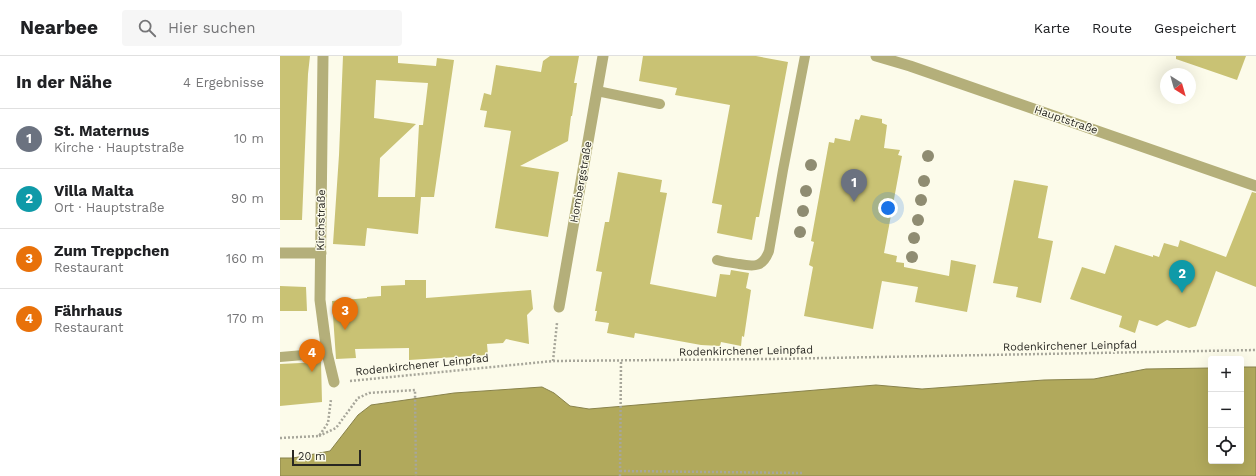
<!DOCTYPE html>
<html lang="de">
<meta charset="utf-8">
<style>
body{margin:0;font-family:"Work Sans",sans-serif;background:#f6f6f6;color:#202124}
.controls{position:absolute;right:12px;bottom:12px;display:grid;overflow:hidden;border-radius:4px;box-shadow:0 4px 16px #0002}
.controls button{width:36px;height:36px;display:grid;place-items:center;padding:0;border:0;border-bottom:1px solid #e0e0e0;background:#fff;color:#202124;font:20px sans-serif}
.compass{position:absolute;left:880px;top:12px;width:36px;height:36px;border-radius:50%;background:#fff;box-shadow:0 4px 16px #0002;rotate:143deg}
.scale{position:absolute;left:12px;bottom:10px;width:69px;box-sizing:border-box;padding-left:4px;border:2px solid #282722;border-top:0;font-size:11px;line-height:14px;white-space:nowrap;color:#282722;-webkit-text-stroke:3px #fcfbea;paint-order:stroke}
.you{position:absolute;left:608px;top:152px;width:14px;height:14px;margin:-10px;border:3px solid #fff;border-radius:50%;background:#1a73e8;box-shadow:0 0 0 6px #1a73e833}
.badge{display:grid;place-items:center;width:26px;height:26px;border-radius:50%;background:#0f766e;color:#fff;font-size:13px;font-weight:700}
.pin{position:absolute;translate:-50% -33px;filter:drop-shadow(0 1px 2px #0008)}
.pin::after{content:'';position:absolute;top:21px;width:14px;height:12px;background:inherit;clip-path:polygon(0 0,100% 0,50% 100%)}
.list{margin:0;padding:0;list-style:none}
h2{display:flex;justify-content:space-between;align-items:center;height:52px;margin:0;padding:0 16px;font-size:17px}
h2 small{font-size:13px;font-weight:400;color:#757577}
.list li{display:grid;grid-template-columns:26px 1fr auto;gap:12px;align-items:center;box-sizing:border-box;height:60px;padding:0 16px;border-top:1px solid #e0e0e0}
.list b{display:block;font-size:15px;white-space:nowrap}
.list p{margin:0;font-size:13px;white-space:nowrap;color:#757577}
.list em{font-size:13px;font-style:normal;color:#757577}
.icon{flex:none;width:22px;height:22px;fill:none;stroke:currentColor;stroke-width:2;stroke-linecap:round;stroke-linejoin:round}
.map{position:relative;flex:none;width:976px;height:420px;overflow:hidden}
header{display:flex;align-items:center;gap:24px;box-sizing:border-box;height:56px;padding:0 20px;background:#fff;border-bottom:1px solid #e0e0e0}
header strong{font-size:19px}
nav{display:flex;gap:22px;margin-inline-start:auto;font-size:14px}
.search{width:280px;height:36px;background:#f6f6f6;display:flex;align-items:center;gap:10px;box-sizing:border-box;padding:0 14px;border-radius:4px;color:#757577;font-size:15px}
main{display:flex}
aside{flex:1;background:#fff}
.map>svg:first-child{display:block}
.water{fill:#b1a95c;stroke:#88824b}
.building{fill:#c9c274;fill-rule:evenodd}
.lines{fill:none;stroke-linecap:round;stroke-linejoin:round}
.path{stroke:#a7a69a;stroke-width:2.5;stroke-dasharray:2 2;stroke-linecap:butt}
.service{stroke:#b4af7a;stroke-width:10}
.minor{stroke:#b4af7a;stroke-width:11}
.tertiary{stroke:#b4af7a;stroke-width:11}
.tree{fill:#8f8c72}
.labels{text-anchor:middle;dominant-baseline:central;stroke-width:3;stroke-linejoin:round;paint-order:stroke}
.street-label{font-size:11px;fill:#282722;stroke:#fcfbea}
</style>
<header>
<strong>Nearbee</strong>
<div class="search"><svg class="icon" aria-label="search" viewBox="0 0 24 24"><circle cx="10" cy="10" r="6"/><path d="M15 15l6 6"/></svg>Hier suchen</div>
<nav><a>Karte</a><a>Route</a><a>Gespeichert</a></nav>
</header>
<main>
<aside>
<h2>In der Nähe<small>4 Ergebnisse</small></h2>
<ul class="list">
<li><span class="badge" style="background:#6b7280">1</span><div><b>St. Maternus</b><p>Kirche · Hauptstraße</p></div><em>10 m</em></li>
<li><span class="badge" style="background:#0f9aa8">2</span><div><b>Villa Malta</b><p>Ort · Hauptstraße</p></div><em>90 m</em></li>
<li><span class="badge" style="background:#e8710a">3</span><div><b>Zum Treppchen</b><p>Restaurant</p></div><em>160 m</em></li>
<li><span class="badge" style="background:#e8710a">4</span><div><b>Fährhaus</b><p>Restaurant</p></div><em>170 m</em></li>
</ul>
</aside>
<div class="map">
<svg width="976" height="420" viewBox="0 0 976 420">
<rect width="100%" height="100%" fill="#fcfbea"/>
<path class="water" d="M961,311H976V420H0V402H13L50,395L78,359L91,349L174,337L262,331L274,337L290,350L309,353L596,329L642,333L764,324L814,323L866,313L931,312V405H961Z"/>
<path class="building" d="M0,0H30L28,18L22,164H0Z
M63,0H118V7L156,10L157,2L174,4L154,141H141L138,178L87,172L85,190L53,188L59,99ZM96,24L148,27L143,69H139L135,141H98L100,102L136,68L94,62Z
M270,0H299L294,27H297L292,60H291L288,85L240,110L279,116L268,181L215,172L231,75L204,71L207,55L200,54L204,37L211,39L216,9L261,16L263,5Z
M363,0H476L508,6L479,161H476L472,184L437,177L442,149L432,147L450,49L395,39L397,32L359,25Z
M896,0H966L957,24L896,3Z
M581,59L602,63V67L607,69L604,92L620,94L618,99L622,100L604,197L617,200L616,206L624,207V211L669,220L671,204L696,209L687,256L635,246L638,231L602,225L593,273L524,260L533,211L529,209L534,186L531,185L549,86L554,87L555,82L570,85L575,63L579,64Z
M338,116L382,124L380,136L387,137L370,228L436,241L440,218L450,219L451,214L469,217L466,232L471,234L464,281L462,280L461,290L441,286L440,290L421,289L355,277L354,282L327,277L329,267L315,265L317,255H315L322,216L316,215L325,166H329Z
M734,124L768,130L758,182L773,185L761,247L736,241L738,231L713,227Z
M972,136L976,137V231L936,215L916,270L909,272L887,264L877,270L859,264L855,277L839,271L842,260L790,243L802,211L825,218L835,189L873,201V199L879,201L884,187L898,191L900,184L946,201Z
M125,224H146V242L251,234L253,253L247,259L249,288L226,283L223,287L207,288L208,299L129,304V292L75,293L76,302L56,303L52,245L87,242V241L101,240V230L125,229Z
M0,230L26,231L27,255H0Z
M41,306L42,346L0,350V308Z"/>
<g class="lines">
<path class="path" d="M273,305L277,267
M70,325L273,305L491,303L976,294
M39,380L56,372L78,342L89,337L135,334L136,420
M0,382L39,380L48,367L51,343
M340,415L522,417
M340,420L341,305"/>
<path class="service" d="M317,35L380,48
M437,204C444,206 452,207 459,208C475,211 483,211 489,195L503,114L525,0
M0,301L47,297"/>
<path class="minor" d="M43,0L40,244L47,297L54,326
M0,197H41
M279,251L323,0"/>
<path class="tertiary" d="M596,0L630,10L976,130"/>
</g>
<g class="tree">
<circle cx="648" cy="100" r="6"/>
<circle cx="531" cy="109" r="6"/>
<circle cx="644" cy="125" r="6"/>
<circle cx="526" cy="135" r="6"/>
<circle cx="641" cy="144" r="6"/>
<circle cx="523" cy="155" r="6"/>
<circle cx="638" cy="164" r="6"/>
<circle cx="520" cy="176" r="6"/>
<circle cx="634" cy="182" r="6"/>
<circle cx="632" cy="201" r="6"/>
</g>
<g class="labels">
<g class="street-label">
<text transform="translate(786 64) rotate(19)">Hauptstraße</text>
<text transform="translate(301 126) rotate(-80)">Hombergstraße</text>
<text transform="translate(41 164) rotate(-89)">Kirchstraße</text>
<text transform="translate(790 290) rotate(-1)">Rodenkirchener Leinpfad</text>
<text transform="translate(466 295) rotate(-1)">Rodenkirchener Leinpfad</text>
<text transform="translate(142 309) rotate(-6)">Rodenkirchener Leinpfad</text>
</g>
</g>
</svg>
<div class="controls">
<button>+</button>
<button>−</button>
<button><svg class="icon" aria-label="locate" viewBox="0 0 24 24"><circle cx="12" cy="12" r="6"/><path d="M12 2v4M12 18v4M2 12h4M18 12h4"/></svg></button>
</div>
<svg class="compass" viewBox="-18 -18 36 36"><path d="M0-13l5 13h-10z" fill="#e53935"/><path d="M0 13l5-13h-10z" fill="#757577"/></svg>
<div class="scale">20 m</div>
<div class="you"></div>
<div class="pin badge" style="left:574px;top:146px;background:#6b7280">1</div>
<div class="pin badge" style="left:902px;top:237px;background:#0f9aa8">2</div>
<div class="pin badge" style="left:65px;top:274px;background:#e8710a">3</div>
<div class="pin badge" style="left:32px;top:316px;background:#e8710a">4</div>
</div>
</main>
